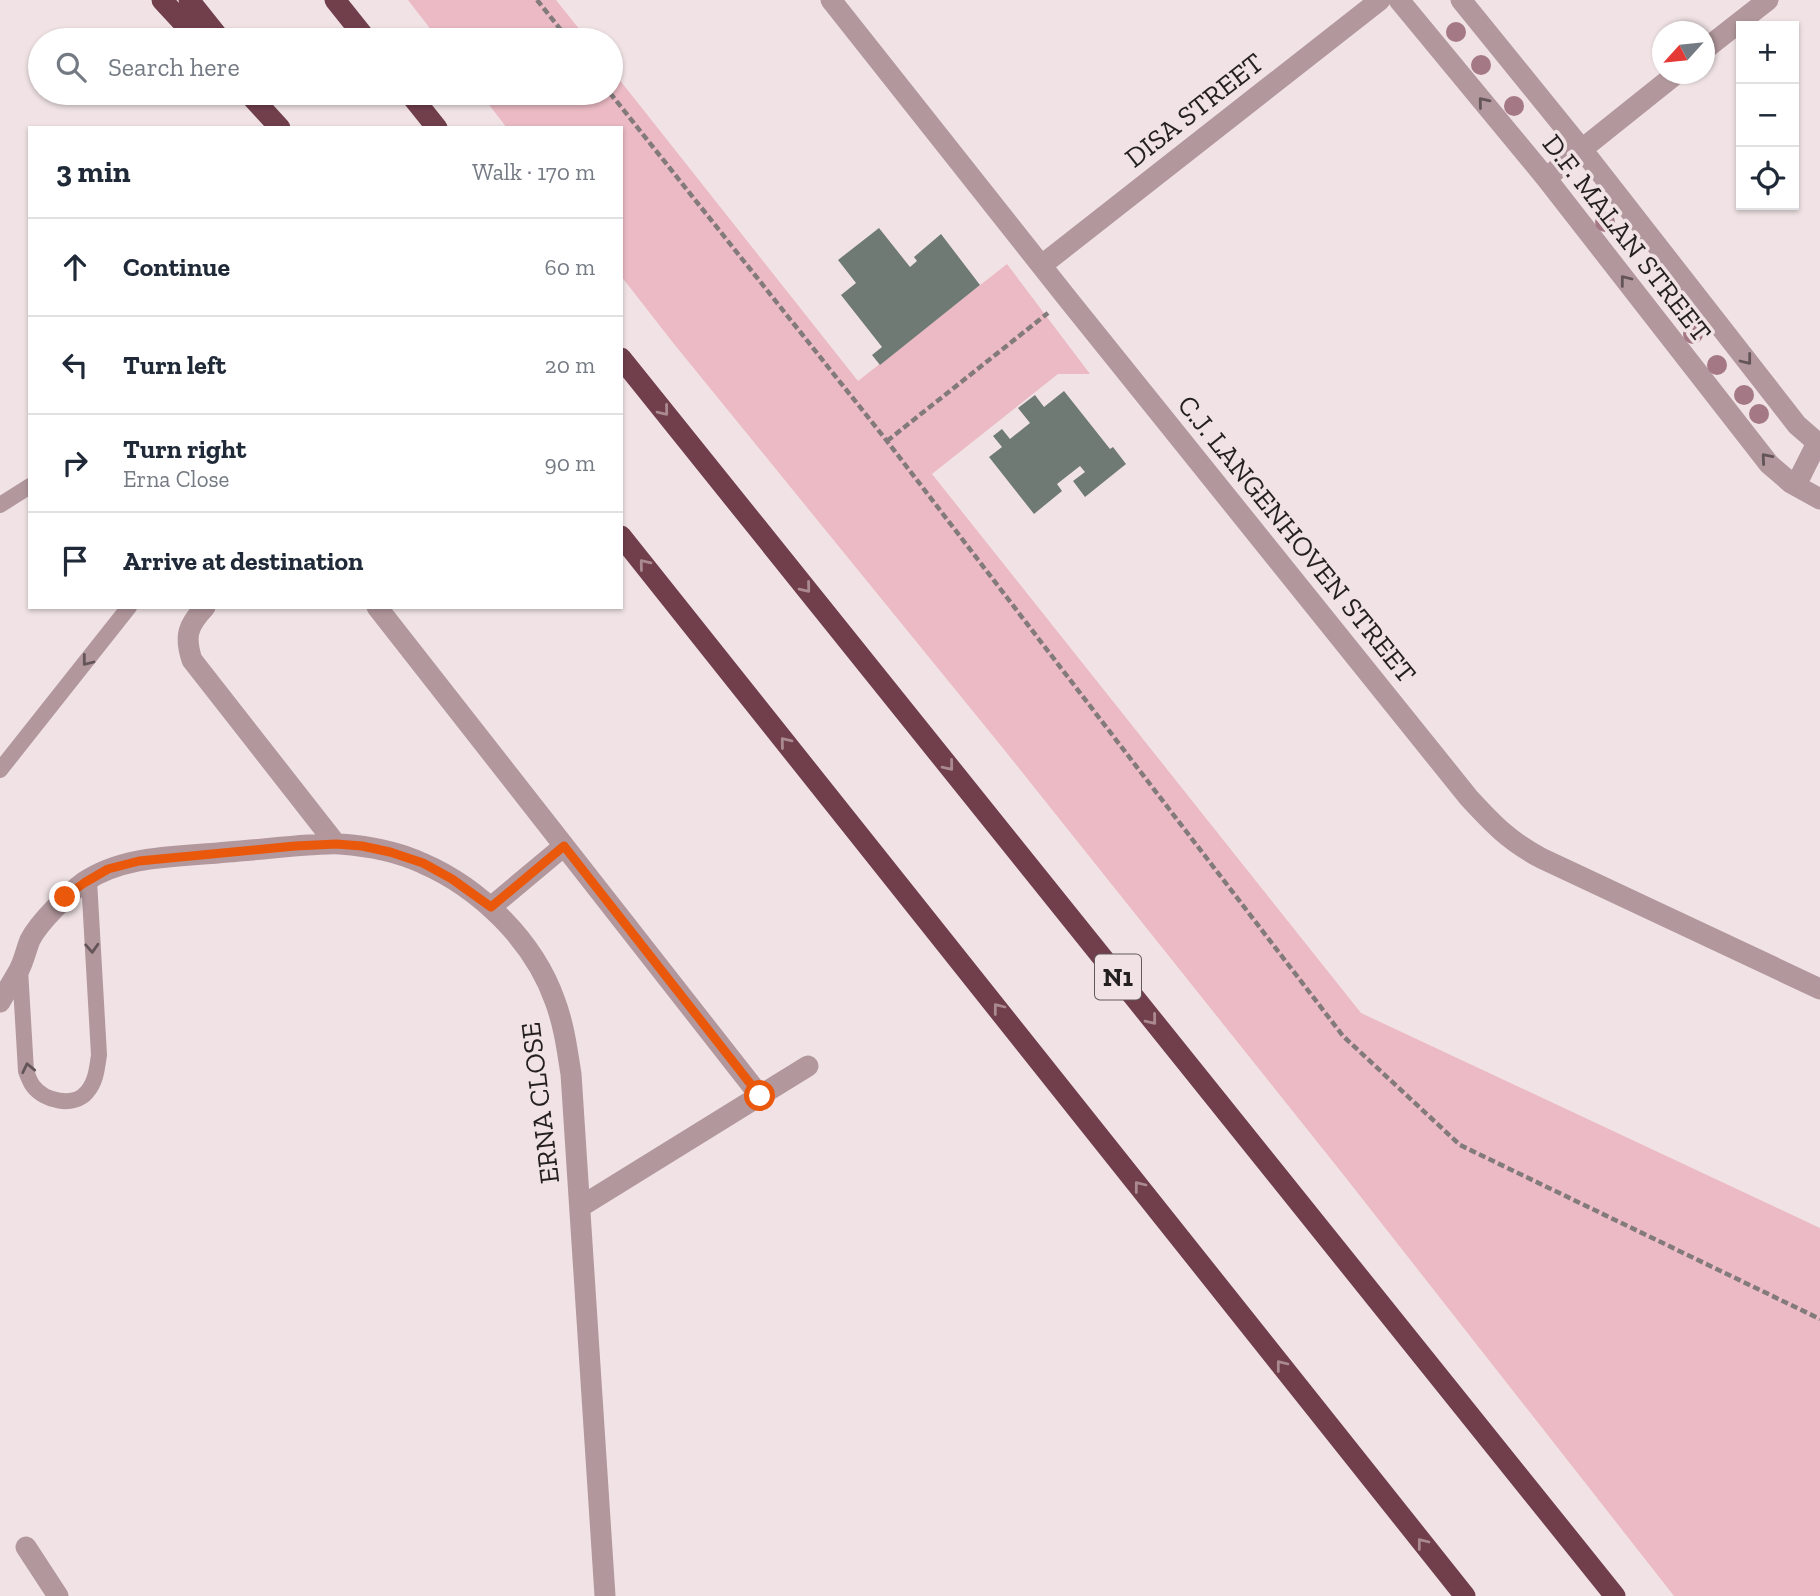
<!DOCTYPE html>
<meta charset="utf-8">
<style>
body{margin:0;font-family:"Zilla Slab",serif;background:#f6f6f7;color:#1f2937}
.controls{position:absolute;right:21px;top:21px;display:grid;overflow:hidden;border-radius:0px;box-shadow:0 2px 5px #0004}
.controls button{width:63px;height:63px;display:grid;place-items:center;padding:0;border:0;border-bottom:2px solid #e0e1e3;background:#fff;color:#1f2937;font:35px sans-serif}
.compass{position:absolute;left:1652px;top:21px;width:63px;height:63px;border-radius:50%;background:#fff;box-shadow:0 2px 5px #0004;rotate:243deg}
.stop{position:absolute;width:21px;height:21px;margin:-16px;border:5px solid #ea580c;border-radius:50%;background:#fff}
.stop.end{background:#ea580c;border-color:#fff;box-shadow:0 2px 7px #0008}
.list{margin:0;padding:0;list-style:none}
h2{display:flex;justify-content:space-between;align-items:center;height:91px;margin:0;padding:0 28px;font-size:30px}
h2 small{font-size:23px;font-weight:400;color:#747a83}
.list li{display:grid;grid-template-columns:46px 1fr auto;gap:21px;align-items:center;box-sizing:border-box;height:98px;padding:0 28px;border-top:2px solid #e0e1e3}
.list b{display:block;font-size:26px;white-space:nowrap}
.list p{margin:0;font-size:23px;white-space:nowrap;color:#747a83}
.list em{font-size:23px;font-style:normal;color:#747a83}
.icon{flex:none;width:38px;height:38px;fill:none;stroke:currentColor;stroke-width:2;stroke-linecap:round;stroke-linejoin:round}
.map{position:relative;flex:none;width:1820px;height:1596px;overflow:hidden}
.search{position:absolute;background:#fff;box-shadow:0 2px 5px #0004;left:28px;top:28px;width:595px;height:77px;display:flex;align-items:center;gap:18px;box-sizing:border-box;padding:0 24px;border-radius:38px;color:#747a83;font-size:26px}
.panel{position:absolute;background:#fff;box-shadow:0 2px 5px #0004;left:28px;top:126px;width:595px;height:483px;border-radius:0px}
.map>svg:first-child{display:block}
.green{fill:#ebbac4}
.building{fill:#6f7a74}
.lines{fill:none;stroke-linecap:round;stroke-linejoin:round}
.path{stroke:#837a7c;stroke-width:4.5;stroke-dasharray:7 3.5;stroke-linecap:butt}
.lane{stroke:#b2989d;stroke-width:16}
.street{stroke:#b2989d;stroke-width:21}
.highway{stroke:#703f4b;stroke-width:21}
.tree{fill:#a47884}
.oneway{stroke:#645558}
.oneway2{stroke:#aa8990}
.route{stroke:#ea580c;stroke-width:9}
.labels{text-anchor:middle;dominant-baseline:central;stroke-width:7;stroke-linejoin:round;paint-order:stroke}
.shield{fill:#f1e3e5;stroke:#625a5b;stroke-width:2}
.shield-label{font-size:26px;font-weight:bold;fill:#241f20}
.street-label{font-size:28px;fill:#241f20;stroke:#f1e3e5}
</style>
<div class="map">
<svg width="1820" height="1596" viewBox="0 0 1820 1596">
<rect width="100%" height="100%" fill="#f1e3e5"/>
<path class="green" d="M408,0H556L588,40H439Z
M611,69L858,381L1007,264L1090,374H1058L932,474L1361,1013L1820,1228V1596H1674L1346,1178L1002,747L674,344L621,276V128H507L480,93H611Z"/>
<path class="building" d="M879,228L910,267L917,261L914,257L941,234L980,285L880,365L872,355L882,347L841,295L856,283L838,260Z
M1064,391L1110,449L1113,447L1126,464L1085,497L1073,481L1085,472L1080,466L1057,484L1062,491L1034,514L989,457L1002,447L993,436L1002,429L1010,439L1030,423L1018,408L1035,395L1044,407Z"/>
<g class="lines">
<path class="path" d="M537,0L569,40
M610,93L887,441L1343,1036L1460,1145L1820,1319
M887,441L1048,313"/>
<path class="lane" d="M0,505L30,486
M0,770L129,607
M20,969L26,1071C28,1076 30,1082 33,1086C44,1101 74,1108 87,1092C96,1082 97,1068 99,1055L89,880"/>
<path class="street" d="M831,0L1067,298L1469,798C1493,824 1509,841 1541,858L1820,989
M1399,0L1546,178L1769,464L1791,483L1820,499
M1461,0L1581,148L1797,425L1820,445
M1704,50L1768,0
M1546,178L1676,74
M1042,265L1380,0
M1796,485L1817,443
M205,607C188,625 184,636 192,660L336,844
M377,607L760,1096
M491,907L564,846
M0,1002C6,992 13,981 19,970C24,961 26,950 30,940C39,922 68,894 84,882C125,854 181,857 228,852C255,850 281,847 308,845C318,845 329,843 340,844C368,846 396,851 422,863C480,888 534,941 555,1001C564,1025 567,1049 571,1074L605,1596
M580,1207L808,1066
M26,1547L58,1596"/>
<path class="highway" d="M162,0L199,40
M189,0L221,40
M335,0L367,40
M248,93L280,128
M409,93L437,128
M621,358L1615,1596
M621,536L1465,1596"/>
</g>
<g class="tree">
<circle cx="1456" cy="32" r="10"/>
<circle cx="1481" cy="65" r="10"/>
<circle cx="1514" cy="106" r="10"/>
<circle cx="1605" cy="222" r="10"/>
<circle cx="1693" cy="334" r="10"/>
<circle cx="1717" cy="365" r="10"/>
<circle cx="1744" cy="395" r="10"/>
<circle cx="1759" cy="414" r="10"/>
</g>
<defs><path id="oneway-chevron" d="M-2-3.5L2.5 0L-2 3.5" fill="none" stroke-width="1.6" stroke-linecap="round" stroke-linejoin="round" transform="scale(1.75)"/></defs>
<g class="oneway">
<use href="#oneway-chevron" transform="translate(1483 102) rotate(-129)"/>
<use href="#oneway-chevron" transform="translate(1625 280) rotate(-128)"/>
<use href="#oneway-chevron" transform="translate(1747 360) rotate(52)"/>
<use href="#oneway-chevron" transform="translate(1766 458) rotate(-131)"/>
<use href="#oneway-chevron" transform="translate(87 661) rotate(128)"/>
<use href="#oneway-chevron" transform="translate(92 948) rotate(87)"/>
<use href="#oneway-chevron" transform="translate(28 1068) rotate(-102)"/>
</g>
<g class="oneway2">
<use href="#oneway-chevron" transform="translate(664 411) rotate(51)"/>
<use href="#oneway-chevron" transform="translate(644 564) rotate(-129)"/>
<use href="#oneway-chevron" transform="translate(806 588) rotate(51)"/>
<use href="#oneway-chevron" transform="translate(785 742) rotate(-129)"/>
<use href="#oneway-chevron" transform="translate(949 766) rotate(51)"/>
<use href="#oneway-chevron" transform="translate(998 1008) rotate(-128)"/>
<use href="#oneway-chevron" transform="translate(1152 1020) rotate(51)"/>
<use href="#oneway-chevron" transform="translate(1139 1186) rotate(-128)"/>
<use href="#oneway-chevron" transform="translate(1281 1365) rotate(-128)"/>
<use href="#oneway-chevron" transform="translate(1422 1543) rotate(-128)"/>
</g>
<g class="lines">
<path class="route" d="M65,897L84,883L108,869L139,861L295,846L336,844L362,846L390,852L423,863L452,879L491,907L564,846L760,1096"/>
</g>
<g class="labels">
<rect class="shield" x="1095" y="954.5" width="46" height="45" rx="5"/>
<g class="shield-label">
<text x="1118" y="977">N1</text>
</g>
<g class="street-label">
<text transform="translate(1194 110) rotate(-38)">DISA STREET</text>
<text transform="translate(1627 238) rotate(52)">D.F. MALAN STREET</text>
<text transform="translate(1297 539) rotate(51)">C.J. LANGENHOVEN STREET</text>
<text transform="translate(540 1103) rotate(-97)">ERNA CLOSE</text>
</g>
</g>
</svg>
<div class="controls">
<button>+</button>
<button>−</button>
<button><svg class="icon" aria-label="locate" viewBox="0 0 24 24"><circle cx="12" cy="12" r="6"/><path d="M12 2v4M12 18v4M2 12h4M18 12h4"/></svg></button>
</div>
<svg class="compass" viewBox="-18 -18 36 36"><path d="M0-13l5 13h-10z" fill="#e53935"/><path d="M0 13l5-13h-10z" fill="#747a83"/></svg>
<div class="stop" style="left:760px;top:1096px"></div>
<div class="stop end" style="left:65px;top:897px"></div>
<div class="search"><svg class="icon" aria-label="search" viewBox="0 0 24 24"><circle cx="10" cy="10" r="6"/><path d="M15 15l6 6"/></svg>Search here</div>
<section class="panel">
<h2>3 min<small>Walk · 170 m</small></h2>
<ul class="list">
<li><svg class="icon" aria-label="ahead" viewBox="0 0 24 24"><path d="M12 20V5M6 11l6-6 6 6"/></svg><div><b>Continue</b></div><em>60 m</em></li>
<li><svg class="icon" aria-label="left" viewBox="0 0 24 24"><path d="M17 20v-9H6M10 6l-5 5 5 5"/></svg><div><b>Turn left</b></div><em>20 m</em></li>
<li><svg class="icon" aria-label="right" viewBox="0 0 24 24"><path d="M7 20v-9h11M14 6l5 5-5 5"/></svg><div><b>Turn right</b><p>Erna Close</p></div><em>90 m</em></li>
<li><svg class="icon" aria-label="arrive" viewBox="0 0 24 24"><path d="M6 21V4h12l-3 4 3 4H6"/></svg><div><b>Arrive at destination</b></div></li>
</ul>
</section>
</div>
